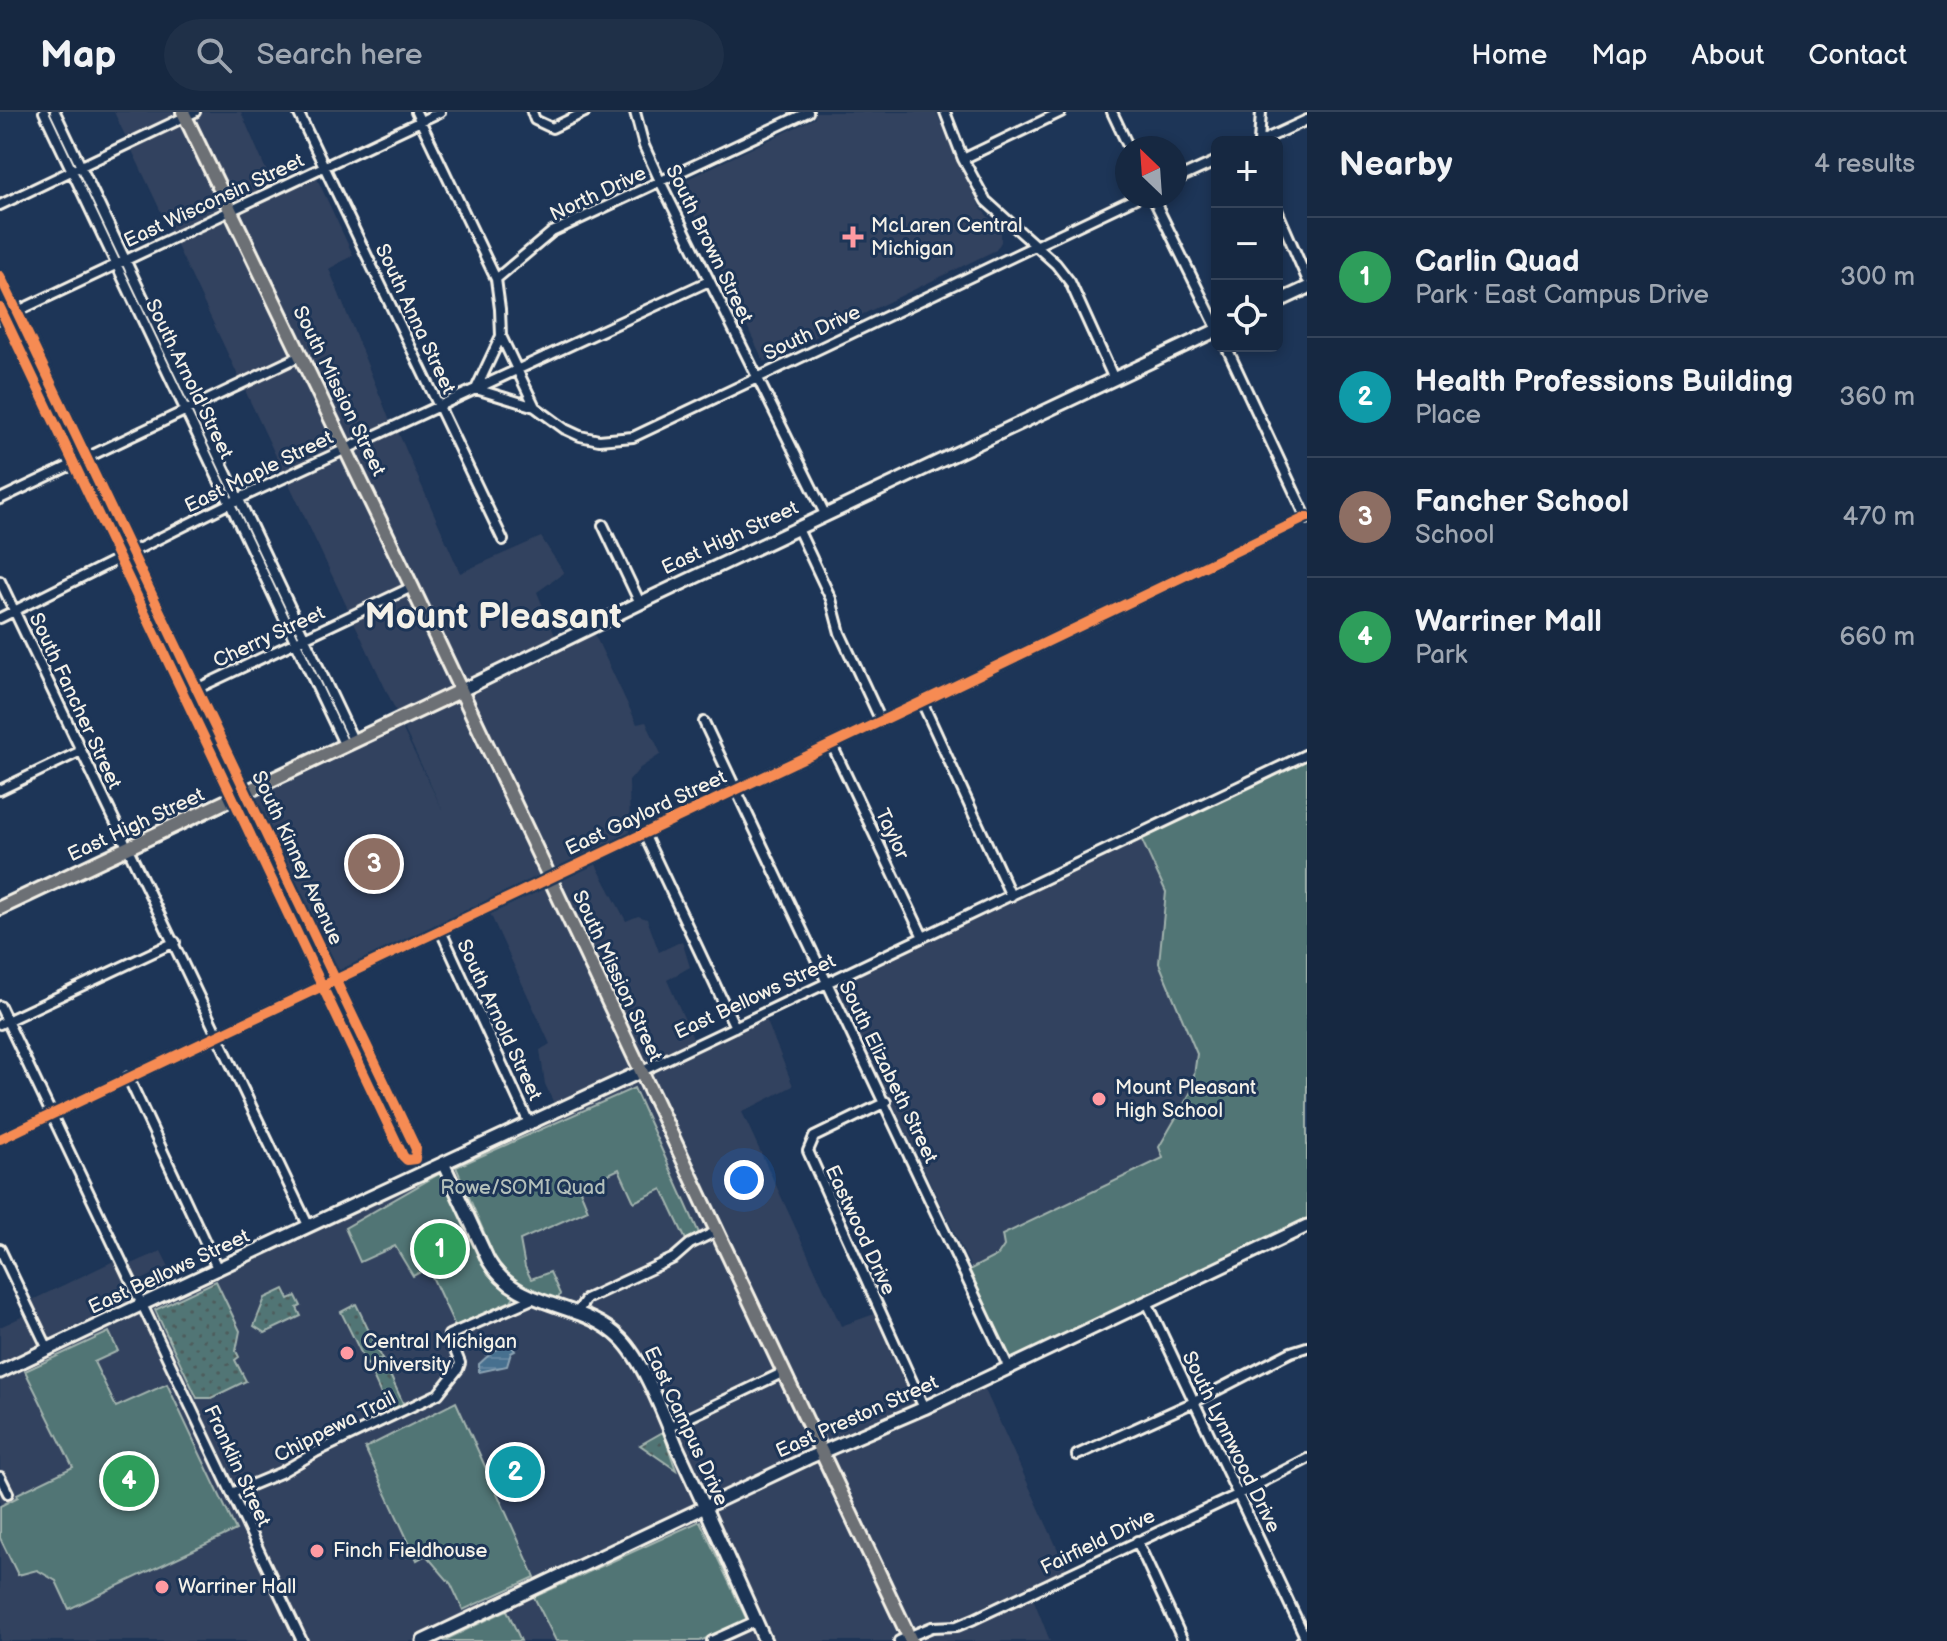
<!DOCTYPE html>
<meta charset="utf-8">
<style>
body{margin:0;font-family:"Balsamiq Sans",sans-serif;background:#1f3048;color:#f1f3f6}
.controls{position:absolute;right:24px;top:24px;display:grid;overflow:hidden;border-radius:12px;box-shadow:0 4px 12px #0003}
.controls button{width:72px;height:72px;display:grid;place-items:center;padding:0;border:0;border-bottom:2px solid #35445a;background:#162841;color:#f1f3f6;font:40px sans-serif}
.compass{position:absolute;left:1115px;top:24px;width:72px;height:72px;border-radius:50%;background:#162841;box-shadow:0 4px 12px #0003;rotate:335deg}
.you{position:absolute;left:744px;top:1068px;width:28px;height:28px;margin:-20px;border:6px solid #fff;border-radius:50%;background:#1a73e8;box-shadow:0 0 0 12px #1a73e833}
.badge{display:grid;place-items:center;width:52px;height:52px;border-radius:50%;background:#1a73e8;color:#fff;font-size:26px;font-weight:700}
.pin{position:absolute;translate:-50% -50%;border:4px solid #fff;box-shadow:0 2px 8px #0006}
.list{margin:0;padding:0;list-style:none}
h2{display:flex;justify-content:space-between;align-items:center;height:104px;margin:0;padding:0 32px;font-size:34px}
h2 small{font-size:26px;font-weight:400;color:#9ea6b1}
.list li{display:grid;grid-template-columns:52px 1fr auto;gap:24px;align-items:center;box-sizing:border-box;height:120px;padding:0 32px;border-top:2px solid #35445a}
.list b{display:block;font-size:30px;white-space:nowrap}
.list p{margin:0;font-size:26px;white-space:nowrap;color:#9ea6b1}
.list em{font-size:26px;font-style:normal;color:#9ea6b1}
.icon{flex:none;width:44px;height:44px;fill:none;stroke:currentColor;stroke-width:2;stroke-linecap:round;stroke-linejoin:round}
.map{position:relative;flex:none;width:1307px;height:1529px;overflow:hidden}
header{display:flex;align-items:center;gap:48px;box-sizing:border-box;height:112px;padding:0 40px;background:#162841;border-bottom:2px solid #35445a}
header strong{font-size:38px}
nav{display:flex;gap:44px;margin-inline-start:auto;font-size:28px}
.search{width:560px;height:72px;background:#1f3048;display:flex;align-items:center;gap:20px;box-sizing:border-box;padding:0 28px;border-radius:44px;color:#9ea6b1;font-size:30px}
main{display:flex}
aside{flex:1;background:#162841}
.map>svg:first-child{display:block}
.built{fill:#32425e}
.grass{fill:url(#grass-dots);stroke:#a2b3ae;stroke-width:2}
.park{fill:#517575;stroke:#a2b3ae;stroke-width:2}
.water{fill:url(#water-rules);stroke:#8ca3b3;stroke-width:2}
.lines{fill:none;stroke-linecap:round;stroke-linejoin:round}
.street-casing{stroke:#f4f1e8;stroke-width:14}
.secondary-casing{stroke:#f4f1e8;stroke-width:17}
.primary-casing{stroke:#f4f1e8;stroke-width:18}
.street{stroke:#1d3557;stroke-width:8}
.secondary{stroke:#1d3557;stroke-width:11}
.primary{stroke:#6c6f75;stroke-width:12}
.cycleway-casing{stroke:#1d3557;stroke-width:15}
.cycleway{stroke:#f68b52;stroke-width:10}
.poi-dot{fill:#ff9aa2;stroke:#1d3557;stroke-width:3}
.labels{text-anchor:middle;dominant-baseline:central;stroke-width:6;stroke-linejoin:round;paint-order:stroke}
.street-label{font-size:20px;fill:#f4f1e8;stroke:#1d3557}
.poi-label{font-size:20px;fill:#f4f1e8;stroke:#1d3557;text-anchor:start}
.park-label{font-size:20px;fill:#b3bfba;stroke:#1d3557}
.town-label{font-size:36px;font-weight:bold;fill:#f4f1e8;stroke:#1d3557}
</style>
<header>
<strong>Map</strong>
<div class="search"><svg class="icon" aria-label="search" viewBox="0 0 24 24"><circle cx="10" cy="10" r="6"/><path d="M15 15l6 6"/></svg>Search here</div>
<nav><a>Home</a><a>Map</a><a>About</a><a>Contact</a></nav>
</header>
<main>
<div class="map">
<svg width="1307" height="1529" viewBox="0 0 1307 1529">
<defs>
<pattern id="grass-dots" width="8" height="8" patternUnits="userSpaceOnUse" patternTransform="scale(2)"><rect width="8" height="8" fill="#517575"/><path d="M2 2h.1M6 6h.1" fill="none" stroke="#4d5c5b" stroke-width="1.8" stroke-linecap="round"/></pattern>
<pattern id="water-rules" width="6" height="5" patternUnits="userSpaceOnUse" patternTransform="scale(2)"><rect width="6" height="5" fill="#476f8f"/><path d="M0 2.5h6" fill="none" stroke="#62849f"/></pattern>
</defs>
<rect width="100%" height="100%" fill="#1d3557"/>
<filter id="ink" filterUnits="userSpaceOnUse"><feTurbulence type="fractalNoise" baseFrequency=".0125" numOctaves="2"/><feDisplacementMap in="SourceGraphic" scale="16" xChannelSelector="R" yChannelSelector="G"/><feConvolveMatrix kernelMatrix="1 2 1 2 8 2 1 2 1" color-interpolation-filters="sRGB"/></filter>
<g filter="url(#ink)">
<path class="built" d="M114,0H241L275,79L314,60L353,143L329,157L392,314L395,313L460,461L541,425L564,461L537,480L558,531L591,515L637,612L646,610L661,642L640,656L629,669L630,729L593,747L626,809L638,804L647,807L659,840L682,829L690,855L667,868L696,933L764,902L793,974L742,1000L841,1214L880,1200L924,1296L981,1269L1069,1462L1031,1481L1050,1529H0V1261L5,1258L0,1249V1215L30,1201L26,1191L120,1146L125,1155L161,1139L169,1155L133,1172L143,1193L8,1257L632,971L636,972L633,965L557,998L545,972L540,938L550,932L488,797L335,869L249,688L402,616L443,699Z
M813,0H936L980,95L1001,120V130L996,138L764,250L679,71L815,6Z
M1307,648V1100L1012,1241L836,874Z"/>
<path class="grass" d="M216,1169L240,1219L236,1239L239,1245L235,1248L246,1269L211,1286H197L155,1198Z
M284,1177L289,1187L296,1184L301,1194L297,1196L301,1204L265,1221L254,1214L265,1186Z
M356,1192L382,1246L367,1253L341,1200Z
M383,1248L404,1293L389,1300L369,1256Z
M663,1320L676,1358L640,1333Z"/>
<path class="park" d="M1307,642V1114L1009,1256L965,1160L998,1143L1004,1134L1002,1123L1163,1046L1159,1035L1192,978L1197,942L1159,851L1166,780L1139,722Z
M634,976L699,1121L686,1128L662,1077L634,1090L619,1057L579,1076L588,1098L520,1128L525,1155L531,1167L550,1160L560,1182L557,1190L530,1182L527,1177L500,1158L456,1055Z
M446,1058L484,1140L514,1184L511,1189L455,1214L428,1156L413,1164L395,1134L360,1150L345,1116Z
M109,1220L118,1239L94,1250L116,1295L167,1272L236,1418L69,1497L56,1469L37,1458L18,1463L0,1426V1394L18,1385L17,1382L73,1355L25,1259Z
M456,1290L535,1465L463,1498L451,1472L426,1443L417,1448L365,1336Z
M700,1409L747,1508L700,1529H556L534,1485Z
M507,1498L521,1529H443Z"/>
<path class="water" d="M510,1232L515,1239L511,1241L507,1254L479,1260V1252C489,1243 497,1235 510,1232Z"/>
<g class="lines">
<g class="street-casing">
<path id="street" d="M44,0L345,634
M55,0L354,630
M298,0L503,428
M416,0L496,167
M532,0L535,8L552,16L585,0
M635,0L644,34L661,71L826,404
M808,0L552,120L496,167L500,197L501,224L535,295L565,317L580,324L599,328L633,325L1140,84
M945,0L963,47L986,89L1056,152L1070,170L1114,267
M1112,0L1129,36
M1261,0L1259,30L1307,8
M963,47L1061,0
M1175,68L1217,49
M1152,84L1217,216
M0,93L195,0
M1277,98L1307,167
M0,164L416,1037L415,1047L407,1048L403,1044L0,196
M1,207L440,0
M501,224L476,277L535,295
M1226,234L1307,407
M0,387L300,244
M603,413L640,491
M798,417L831,487L840,521L881,609
M0,469L308,1113
M0,506L238,387L709,169
M192,579L412,475
M922,590L1011,784
M704,610L1009,1256
M832,633L923,825
M0,678L81,639
M644,722L735,915
M441,819L529,1011
M0,894L302,1529
M0,912L175,830
M640,960L1307,642
M128,965L218,1158
M886,990L814,1025L808,1039L924,1296
M0,1027L955,574L1307,405
M0,1137L48,1237
M1147,1190L1306,1527L1301,1529
M576,1202L586,1187L674,1146L690,1132L717,1119
M669,1315L784,1260
M1077,1343L1194,1290L1291,1240L1307,1235
M0,1365L8,1381
M232,1381L280,1361L316,1340L438,1282L458,1257L460,1251L449,1223L532,1187
M1137,1429L1183,1529
M712,1529L756,1509
M899,1529L932,1515L957,1514L974,1507L1239,1382L1307,1347"/>
</g>
<g class="secondary-casing">
<path id="secondary" d="M1277,190L1307,176
M460,579L640,491L1217,218
M443,1051L488,1148C517,1199 583,1188 621,1227C644,1250 664,1304 677,1335C707,1399 736,1464 765,1529
M0,1260C212,1158 426,1059 640,960
M423,1529L808,1346L924,1296L1307,1114"/>
</g>
<g class="primary-casing">
<path id="primary" d="M183,0L412,475L911,1529
M0,796L460,579"/>
</g>
<use href="#street" class="street"/>
<use href="#secondary" class="secondary"/>
<use href="#primary" class="primary"/>
<g class="cycleway-casing">
<path id="cycleway" d="M0,164L416,1037L415,1047L407,1048L403,1044L0,196
M0,1027L955,574L1307,405"/>
</g>
<use href="#cycleway" class="cycleway"/>
</g>
</g>
<g class="poi-dot">
<path d="M849 113h8v8h8v8h-8v8h-8v-8h-8v-8h8z"/>
<circle cx="1099" cy="987" r="8"/>
<circle cx="347" cy="1241" r="8"/>
<circle cx="317" cy="1439" r="8"/>
<circle cx="162" cy="1475" r="8"/>
</g>
<g class="labels">
<g class="street-label">
<text transform="translate(598 82) rotate(-25)">North Drive</text>
<text transform="translate(214 89) rotate(-25)">East Wisconsin Street</text>
<text transform="translate(709 132) rotate(64)">South Brown Street</text>
<text transform="translate(415 207) rotate(65)">South Anna Street</text>
<text transform="translate(812 221) rotate(-25)">South Drive</text>
<text transform="translate(189 267) rotate(64)">South Arnold Street</text>
<text transform="translate(339 279) rotate(64)">South Mission Street</text>
<text transform="translate(259 360) rotate(-26)">East Maple Street</text>
<text transform="translate(730 426) rotate(-25)">East High Street</text>
<text transform="translate(269 525) rotate(-25)">Cherry Street</text>
<text transform="translate(75 589) rotate(65)">South Fancher Street</text>
<text transform="translate(646 701) rotate(-25)">East Gaylord Street</text>
<text transform="translate(136 713) rotate(-25)">East High Street</text>
<text transform="translate(892 722) rotate(65)">Taylor</text>
<text transform="translate(297 746) rotate(65)">South Kinney Avenue</text>
<text transform="translate(617 864) rotate(65)">South Mission Street</text>
<text transform="translate(755 885) rotate(-25)">East Bellows Street</text>
<text transform="translate(499 908) rotate(65)">South Arnold Street</text>
<text transform="translate(888 960) rotate(64)">South Elizabeth Street</text>
<text transform="translate(860 1118) rotate(65)">Eastwood Drive</text>
<text transform="translate(169 1160) rotate(-25)">East Bellows Street</text>
<text transform="translate(857 1305) rotate(-24)">East Preston Street</text>
<text transform="translate(686 1314) rotate(65)">East Campus Drive</text>
<text transform="translate(335 1315) rotate(-27)">Chippewa Trail</text>
<text transform="translate(1231 1330) rotate(64)">South Lynnwood Drive</text>
<text transform="translate(237 1354) rotate(65)">Franklin Street</text>
<text transform="translate(1098 1430) rotate(-26)">Fairfield Drive</text>
</g>
<g class="poi-label">
<text x="871" y="114">McLaren Central<tspan x="871" dy="23">Michigan</tspan></text>
<text x="1115" y="976">Mount Pleasant<tspan x="1115" dy="23">High School</tspan></text>
<text x="363" y="1230">Central Michigan<tspan x="363" dy="23">University</tspan></text>
<text x="333" y="1439">Finch Fieldhouse</text>
<text x="178" y="1475">Warriner Hall</text>
</g>
<g class="park-label">
<text x="523" y="1076">Rowe/SOMI Quad</text>
</g>
<g class="town-label">
<text x="493" y="505">Mount Pleasant</text>
</g>
</g>
</svg>
<div class="controls">
<button>+</button>
<button>−</button>
<button><svg class="icon" aria-label="locate" viewBox="0 0 24 24"><circle cx="12" cy="12" r="6"/><path d="M12 2v4M12 18v4M2 12h4M18 12h4"/></svg></button>
</div>
<svg class="compass" viewBox="-18 -18 36 36"><path d="M0-13l5 13h-10z" fill="#e53935"/><path d="M0 13l5-13h-10z" fill="#9ea6b1"/></svg>
<div class="you"></div>
<div class="pin badge" style="left:440px;top:1137px;background:#2e9e5b">1</div>
<div class="pin badge" style="left:515px;top:1360px;background:#0f9aa8">2</div>
<div class="pin badge" style="left:374px;top:752px;background:#8d6e63">3</div>
<div class="pin badge" style="left:129px;top:1369px;background:#2e9e5b">4</div>
</div>
<aside>
<h2>Nearby<small>4 results</small></h2>
<ul class="list">
<li><span class="badge" style="background:#2e9e5b">1</span><div><b>Carlin Quad</b><p>Park · East Campus Drive</p></div><em>300 m</em></li>
<li><span class="badge" style="background:#0f9aa8">2</span><div><b>Health Professions Building</b><p>Place</p></div><em>360 m</em></li>
<li><span class="badge" style="background:#8d6e63">3</span><div><b>Fancher School</b><p>School</p></div><em>470 m</em></li>
<li><span class="badge" style="background:#2e9e5b">4</span><div><b>Warriner Mall</b><p>Park</p></div><em>660 m</em></li>
</ul>
</aside>
</main>
